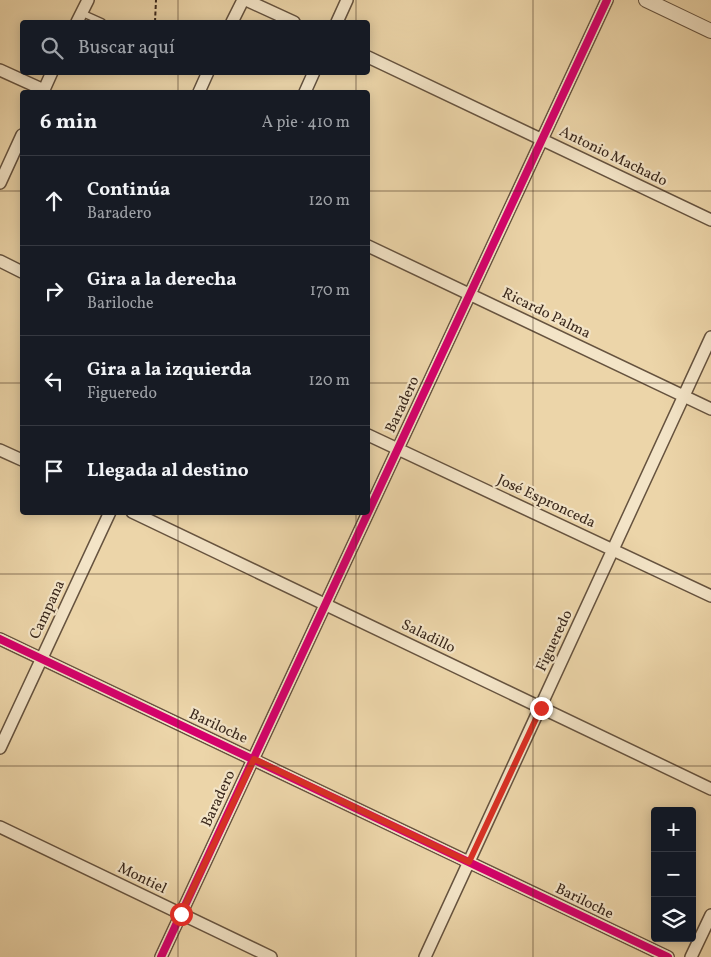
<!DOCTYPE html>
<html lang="es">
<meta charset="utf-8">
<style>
body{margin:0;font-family:Vollkorn,serif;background:#20242c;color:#f1f3f6}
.controls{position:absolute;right:15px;bottom:15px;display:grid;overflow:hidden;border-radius:5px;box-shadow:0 2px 12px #0003}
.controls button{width:45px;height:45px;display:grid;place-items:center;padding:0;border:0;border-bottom:1px solid #363941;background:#171b24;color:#f1f3f6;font:25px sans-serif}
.stop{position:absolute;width:15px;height:15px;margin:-11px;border:4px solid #d93025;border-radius:50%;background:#fff}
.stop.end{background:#d93025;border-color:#fff;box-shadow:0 1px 5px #0008}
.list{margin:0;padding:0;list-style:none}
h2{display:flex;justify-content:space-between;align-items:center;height:65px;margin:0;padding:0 20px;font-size:21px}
h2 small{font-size:16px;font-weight:400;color:#9ea1a6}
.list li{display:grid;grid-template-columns:32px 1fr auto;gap:15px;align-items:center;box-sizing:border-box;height:90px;padding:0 20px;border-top:1px solid #363941}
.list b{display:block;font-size:19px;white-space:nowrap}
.list p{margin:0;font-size:16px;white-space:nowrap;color:#9ea1a6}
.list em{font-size:16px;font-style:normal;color:#9ea1a6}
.icon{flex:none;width:28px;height:28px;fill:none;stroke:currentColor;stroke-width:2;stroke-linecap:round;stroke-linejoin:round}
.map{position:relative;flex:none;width:711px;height:957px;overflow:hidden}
.search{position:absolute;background:#171b24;box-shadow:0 2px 12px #0003;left:20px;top:20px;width:350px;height:55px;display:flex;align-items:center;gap:12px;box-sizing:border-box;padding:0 18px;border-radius:5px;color:#9ea1a6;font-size:19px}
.panel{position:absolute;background:#171b24;box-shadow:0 2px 12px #0003;left:20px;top:90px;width:350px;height:425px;border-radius:5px}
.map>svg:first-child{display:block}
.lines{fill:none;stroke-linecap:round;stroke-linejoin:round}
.service-casing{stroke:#66533f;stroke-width:8}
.minor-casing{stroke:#66533f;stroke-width:14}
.tertiary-casing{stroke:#66533f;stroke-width:16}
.path{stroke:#3a281c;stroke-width:2;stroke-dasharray:4 2.5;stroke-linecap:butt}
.service{stroke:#f3e4c7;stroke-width:5.5}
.minor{stroke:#f3e4c7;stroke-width:11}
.tertiary{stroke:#f3e4c7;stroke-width:14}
.cycleway-casing{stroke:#f3e4c7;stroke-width:11}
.cycleway{stroke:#d6006c;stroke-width:8}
.route{stroke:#d93025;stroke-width:6}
.grid{fill:none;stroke:#3a281c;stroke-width:1;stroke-opacity:0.55}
.labels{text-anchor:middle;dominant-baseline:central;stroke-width:4.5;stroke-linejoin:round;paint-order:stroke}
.street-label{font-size:15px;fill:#3a281c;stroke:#f3e4c7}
</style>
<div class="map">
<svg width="711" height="957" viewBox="0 0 711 957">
<rect width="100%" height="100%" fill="#ecd5a9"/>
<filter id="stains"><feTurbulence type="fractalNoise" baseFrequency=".004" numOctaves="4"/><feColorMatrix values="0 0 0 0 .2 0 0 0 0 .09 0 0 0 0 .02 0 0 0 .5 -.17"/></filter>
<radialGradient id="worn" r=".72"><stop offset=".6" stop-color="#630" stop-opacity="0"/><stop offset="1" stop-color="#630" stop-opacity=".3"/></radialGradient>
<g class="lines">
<g class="service-casing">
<path id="service" d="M82,13L102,22"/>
</g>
<g class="minor-casing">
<path id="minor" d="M246,0L294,22
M77,22L88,0
M232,22L243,0
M337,22L347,0
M368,57L711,220
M0,70L44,90
M43,92L52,72
M199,92L208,72
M305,92L314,72
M0,183L22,135
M368,246L711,409
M0,261L22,272
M368,435L711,596
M0,450L22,460
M132,512L711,789
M0,639L668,957
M0,748L110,512
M0,827L271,957
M161,957L607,0
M425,957L711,337
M691,957L711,915"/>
</g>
<g class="tertiary-casing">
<path id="tertiary" d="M646,0L711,31"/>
</g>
<path class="path" d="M155,22L156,0"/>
<use href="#service" class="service"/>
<use href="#minor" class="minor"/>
<use href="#tertiary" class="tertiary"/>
<g class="cycleway-casing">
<path id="cycleway" d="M0,639L668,957
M161,957L607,0"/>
</g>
<use href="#cycleway" class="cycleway"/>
</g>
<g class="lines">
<path class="route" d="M181,914L254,759L469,862L541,708"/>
</g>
<path class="grid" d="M178,0V22M356,0V22M533,0V957M178,72V92M356,72V92M0,191H22M368,191H711M0,383H22M368,383H711M178,512V957M356,512V957M0,574H711M0,766H711"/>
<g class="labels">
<g class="street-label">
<text transform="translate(613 157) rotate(26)">Antonio Machado</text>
<text transform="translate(546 314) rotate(26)">Ricardo Palma</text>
<text transform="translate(403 405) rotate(-65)">Baradero</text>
<text transform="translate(546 502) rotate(25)">José Espronceda</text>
<text transform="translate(48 610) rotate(-65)">Campana</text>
<text transform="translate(428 637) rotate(26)">Saladillo</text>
<text transform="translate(555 641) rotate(-65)">Figueredo</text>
<text transform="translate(218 727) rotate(25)">Bariloche</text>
<text transform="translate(219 799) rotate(-65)">Baradero</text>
<text transform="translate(142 879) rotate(26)">Montiel</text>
<text transform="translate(584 902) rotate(26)">Bariloche</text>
</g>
</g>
<rect width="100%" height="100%" filter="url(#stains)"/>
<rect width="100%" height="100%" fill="url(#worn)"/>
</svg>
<div class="controls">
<button>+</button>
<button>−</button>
<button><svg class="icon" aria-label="layers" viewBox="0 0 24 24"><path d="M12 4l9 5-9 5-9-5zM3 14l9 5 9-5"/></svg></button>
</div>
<div class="stop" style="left:181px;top:914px"></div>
<div class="stop end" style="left:541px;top:708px"></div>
<div class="search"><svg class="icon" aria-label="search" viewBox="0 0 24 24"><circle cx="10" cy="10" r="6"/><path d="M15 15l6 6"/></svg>Buscar aquí</div>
<section class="panel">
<h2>6 min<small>A pie · 410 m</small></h2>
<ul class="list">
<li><svg class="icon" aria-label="ahead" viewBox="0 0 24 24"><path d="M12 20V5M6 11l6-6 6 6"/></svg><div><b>Continúa</b><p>Baradero</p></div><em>120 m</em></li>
<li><svg class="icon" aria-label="right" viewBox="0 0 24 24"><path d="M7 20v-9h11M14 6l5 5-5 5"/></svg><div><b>Gira a la derecha</b><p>Bariloche</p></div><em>170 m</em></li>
<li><svg class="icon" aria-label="left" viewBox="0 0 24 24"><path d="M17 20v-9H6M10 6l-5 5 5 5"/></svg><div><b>Gira a la izquierda</b><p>Figueredo</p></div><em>120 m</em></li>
<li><svg class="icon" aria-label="arrive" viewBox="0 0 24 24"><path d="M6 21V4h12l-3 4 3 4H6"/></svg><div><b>Llegada al destino</b></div></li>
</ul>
</section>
</div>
